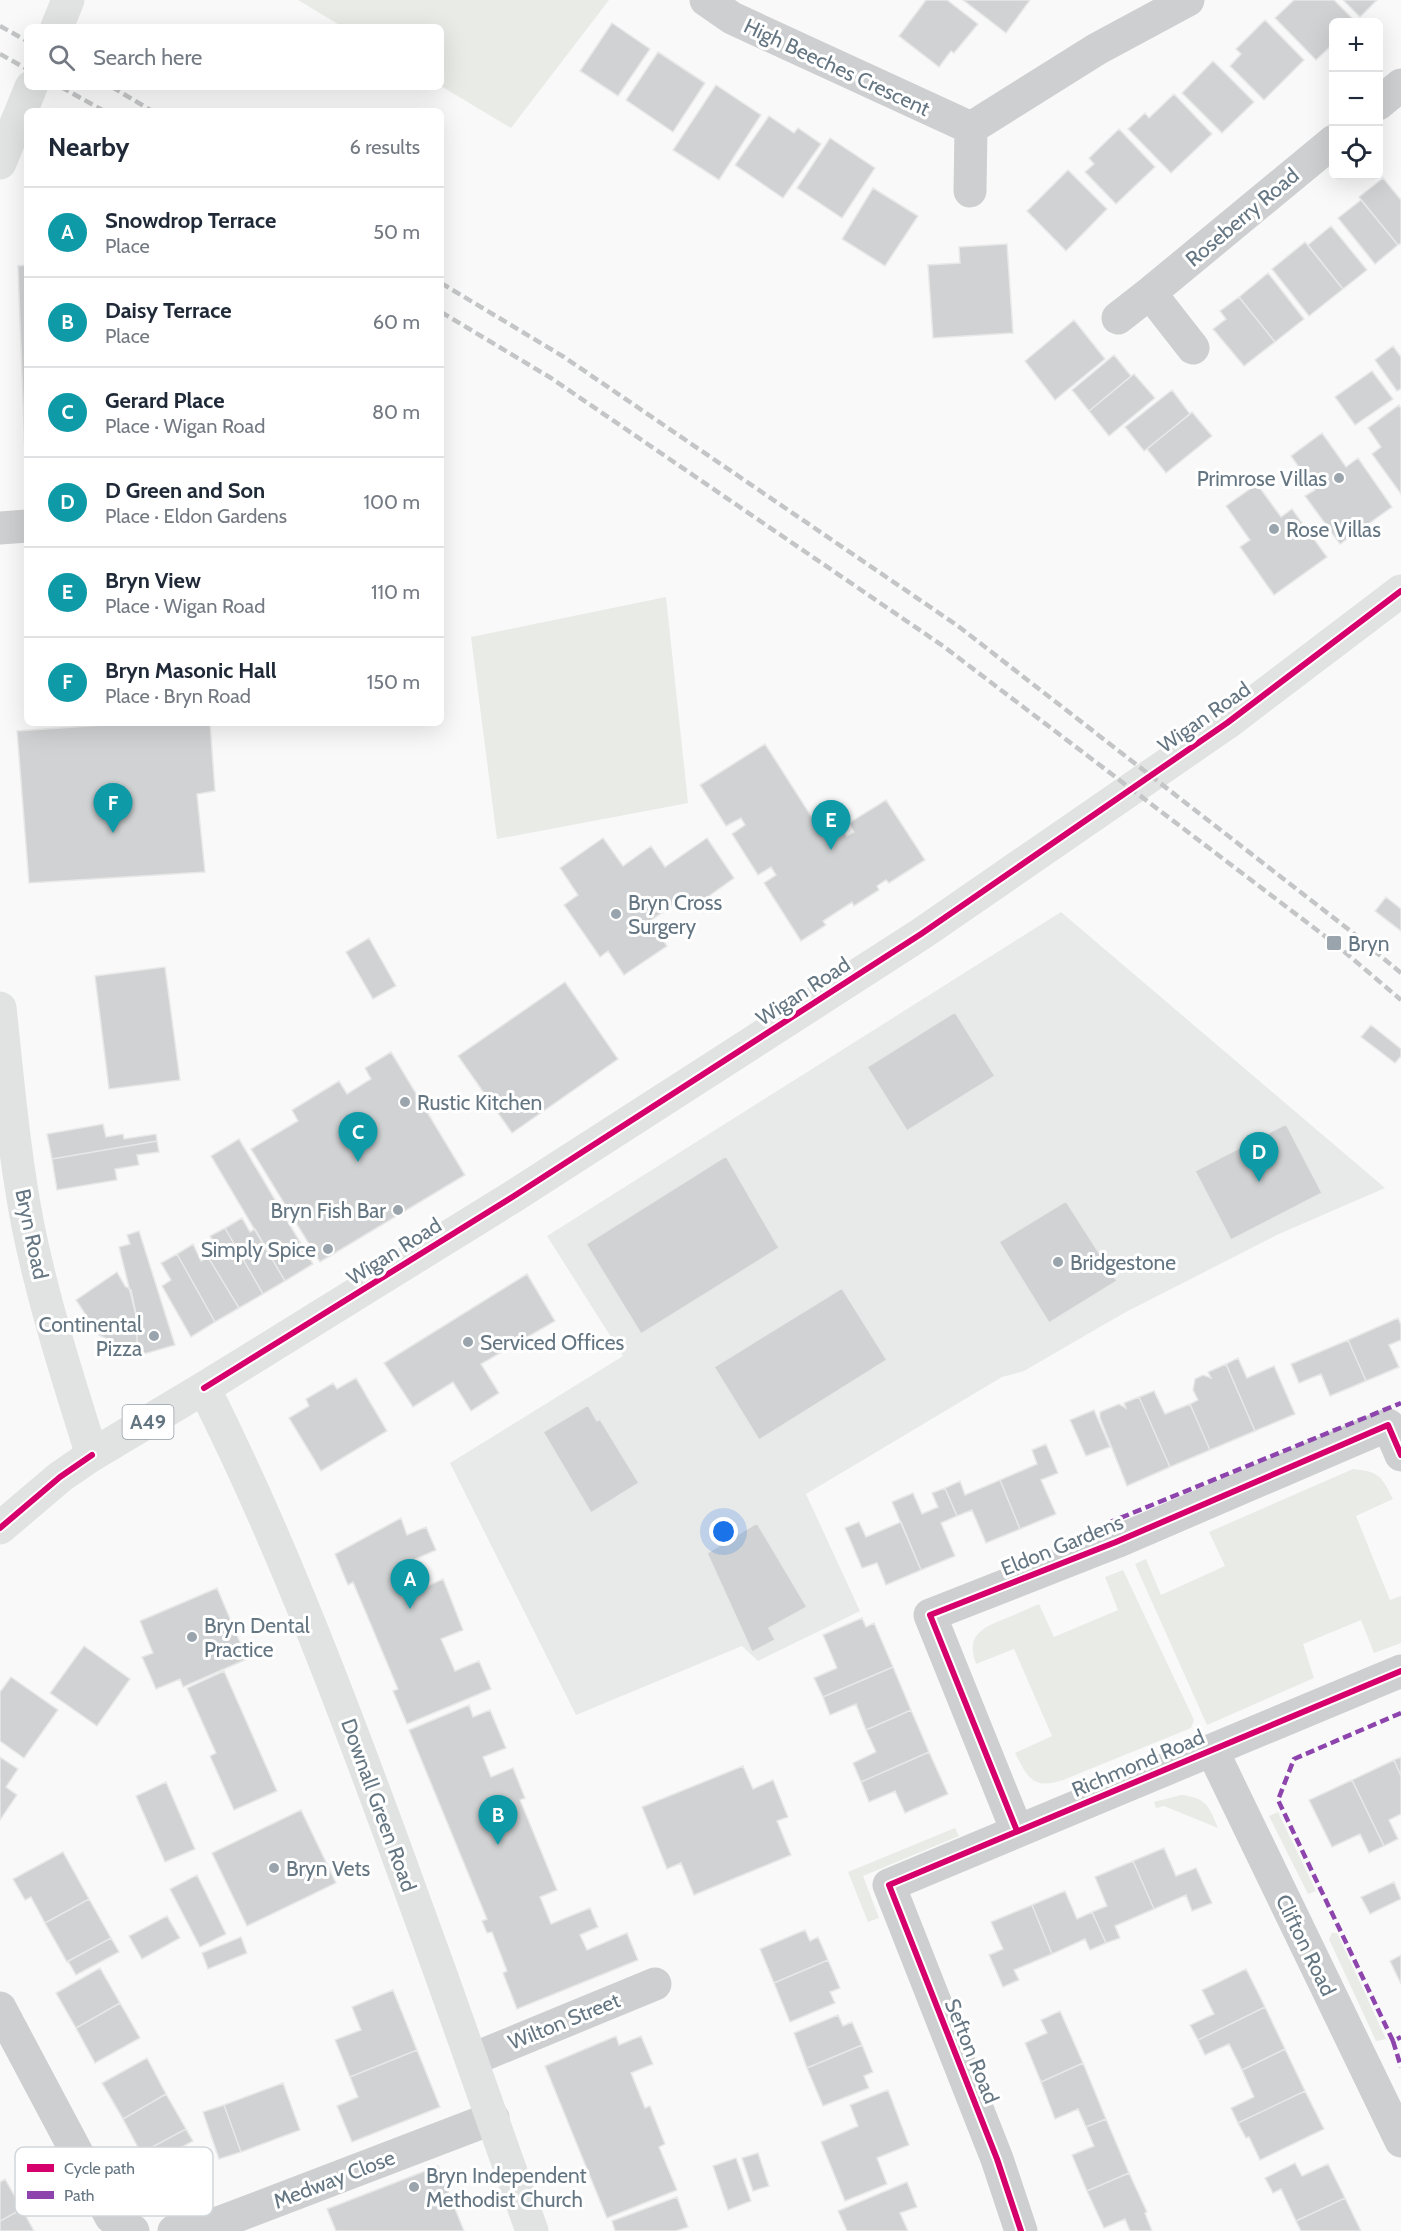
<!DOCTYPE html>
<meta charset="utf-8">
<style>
body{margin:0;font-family:Cabin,sans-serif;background:#f2f2f3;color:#1f2937}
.controls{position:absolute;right:18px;top:18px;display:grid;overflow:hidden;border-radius:9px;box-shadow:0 6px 24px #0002}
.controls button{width:54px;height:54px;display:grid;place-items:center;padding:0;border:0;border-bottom:2px solid #e0e1e3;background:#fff;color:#1f2937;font:30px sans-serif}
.you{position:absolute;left:724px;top:1532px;width:21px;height:21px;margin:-15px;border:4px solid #fff;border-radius:50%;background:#1a73e8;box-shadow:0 0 0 9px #1a73e833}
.badge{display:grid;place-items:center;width:39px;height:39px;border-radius:50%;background:#56606c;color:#fff;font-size:20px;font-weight:700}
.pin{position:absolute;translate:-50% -50px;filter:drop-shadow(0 2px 3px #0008)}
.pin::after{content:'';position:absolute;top:32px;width:21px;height:18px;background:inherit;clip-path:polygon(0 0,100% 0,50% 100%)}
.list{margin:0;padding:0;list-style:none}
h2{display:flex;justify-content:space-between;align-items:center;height:78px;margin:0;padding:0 24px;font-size:26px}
h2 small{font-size:20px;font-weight:400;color:#747a83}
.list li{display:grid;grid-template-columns:39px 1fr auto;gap:18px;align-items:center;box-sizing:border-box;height:90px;padding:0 24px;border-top:2px solid #e0e1e3}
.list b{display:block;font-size:22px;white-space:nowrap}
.list p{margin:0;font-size:20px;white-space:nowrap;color:#747a83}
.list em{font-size:20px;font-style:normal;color:#747a83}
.icon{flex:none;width:33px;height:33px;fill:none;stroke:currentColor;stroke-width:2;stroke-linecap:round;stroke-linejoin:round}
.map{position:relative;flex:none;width:1401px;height:2231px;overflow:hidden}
.search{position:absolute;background:#fff;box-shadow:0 6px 24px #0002;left:24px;top:24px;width:420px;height:66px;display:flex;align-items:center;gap:15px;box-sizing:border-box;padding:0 21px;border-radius:9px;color:#747a83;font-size:22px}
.panel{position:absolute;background:#fff;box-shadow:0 6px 24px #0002;left:24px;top:108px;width:420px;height:618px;border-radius:9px}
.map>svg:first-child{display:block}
.built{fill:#e8e9e9}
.green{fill:#e8ebe6}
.building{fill:#d0d2d3;stroke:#e8e8e8;stroke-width:1.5}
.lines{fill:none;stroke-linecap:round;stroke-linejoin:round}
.street{stroke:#cecfd0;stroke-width:33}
.secondary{stroke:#e1e2e2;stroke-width:33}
.primary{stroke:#e1e2e2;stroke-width:33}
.rail{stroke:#c3c5c6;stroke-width:4.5;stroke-dasharray:9 4.5;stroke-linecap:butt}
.quiet{stroke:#8e44ad;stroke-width:4.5;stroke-dasharray:9 4.5;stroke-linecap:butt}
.cycleway-casing{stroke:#fff;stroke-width:10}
.cycleway{stroke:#d6006c;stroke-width:6}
.poi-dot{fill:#99a4ac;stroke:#fff;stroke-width:2}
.labels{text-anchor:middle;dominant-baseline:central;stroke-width:6;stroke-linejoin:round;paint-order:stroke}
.shield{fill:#fff;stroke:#939fa8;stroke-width:1.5}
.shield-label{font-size:20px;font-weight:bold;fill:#657683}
.street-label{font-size:21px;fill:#657683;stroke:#fff}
.poi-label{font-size:21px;fill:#657683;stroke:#fff;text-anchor:start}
.key{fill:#fff;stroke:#d1d6da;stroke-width:1.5}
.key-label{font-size:16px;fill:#657683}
</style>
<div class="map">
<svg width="1401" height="2231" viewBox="0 0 1401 2231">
<rect width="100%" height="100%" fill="#f9f9f9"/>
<path class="built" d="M1061,912L1385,1188L1279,1234L1124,1313L1024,1371L1002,1377L806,1494L860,1611L758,1661L742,1646L576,1715L450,1463L623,1356L547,1236Z"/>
<path class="green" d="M298,0H609L511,128L441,86V27H343Z
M666,597L688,803L497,839L471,637Z
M1353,1469C1379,1472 1381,1475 1393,1499L1356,1516L1390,1600L1401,1596V1643L1374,1653L1361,1620L1303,1644L1314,1678L1207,1725L1135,1564L1146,1559L1161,1595L1225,1566L1209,1532Z
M1123,1570L1194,1720L1191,1728L1063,1780C1033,1790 1028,1778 1015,1753L1052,1736L1014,1649L976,1664C966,1636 980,1629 1004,1619C1016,1614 1028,1609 1039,1604L1054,1637L1118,1610L1105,1577Z
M1181,1795C1207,1798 1209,1806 1218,1828L1164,1806L1156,1808L1154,1802Z
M1278,1812L1316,1891L1308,1894L1269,1816Z
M955,1828L959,1836L863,1876L879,1918L868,1922L848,1872Z
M1332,1933H1337L1386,2039L1376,2041L1329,1939Z"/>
<path class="building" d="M926,0H947L978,24L954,53L951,51L939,67L899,36Z
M963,0H1030L1006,33Z
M1294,0H1334L1355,21L1334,22V43L1316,60L1275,18Z
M1343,0H1377L1360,17Z
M1265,20L1304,60L1264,100L1230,66L1241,54L1236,49Z
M612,23L650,49L618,96L580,71Z
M658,52L705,83L673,132L626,100Z
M1213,61L1254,102L1222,133L1182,93Z
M716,85L761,115L719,180L673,150Z
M1174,94L1212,134L1171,173L1128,129L1145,113L1149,118Z
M769,116L794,133L798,128L821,144L783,198L735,165Z
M1119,129L1155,167L1116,204L1085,172L1094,164L1089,158Z
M830,138L875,168L842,218L797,188Z
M1068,170L1107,209L1066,251L1027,211Z
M1383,178L1401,200V243L1398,245L1359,197Z
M873,188L918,216L885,266L842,239Z
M1361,200L1398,245L1375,264L1338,218Z
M1331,226L1367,270L1343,289L1308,245Z
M1305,242L1343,289L1309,316L1272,269Z
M1007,244L1013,333L933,338L928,265L960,263L959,247Z
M27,265V454H25L18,266Z
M1268,273L1304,319L1275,342L1239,297Z
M1239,297L1275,342L1244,366L1213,329L1226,319L1220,311Z
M1074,320L1105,359L1055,400L1025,361Z
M1393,346L1401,357V389L1397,391L1375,360Z
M1114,355L1131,376L1089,411L1072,390Z
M1372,371L1393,399L1355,425L1335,397Z
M1134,374L1155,398L1109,436L1089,411Z
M1172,390L1190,414L1144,451L1125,427Z
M1399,405L1401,409V494L1372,454L1381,447L1368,428Z
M1192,412L1212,436L1166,473L1147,449Z
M1322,433L1346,467L1358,458L1392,507L1340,544L1305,496L1315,490L1291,456Z
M1257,484L1281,517L1292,509L1327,557L1274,595L1240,547L1250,540L1226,506Z
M131,723H210L215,791L197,794L205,872L29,883L17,731Z
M765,744L827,841L843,831L847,836L854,832L849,823L886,800L925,860L889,883L886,880L877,886L879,890L854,906L852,902L823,921L826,925L801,941L764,883L776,875L771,867L758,875L732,834L745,825L741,818L726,826L700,785Z
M603,838L623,866L651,846L665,867L707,838L734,878L695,906L688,895L650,921L667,946L624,975L608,951L600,957L564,905L578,895L560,868Z
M1386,897L1401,909V931L1375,911Z
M369,938L396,986L373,999L346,952Z
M165,967L180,1080L109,1089L95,976Z
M565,982L618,1059L512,1133L458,1056Z
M955,1012L995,1076L907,1131L867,1067Z
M1371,1025L1401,1049V1056L1395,1063L1361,1037Z
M391,1052L465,1175L320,1262L251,1149L298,1121L292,1110L339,1081L347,1094L371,1079L365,1068Z
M103,1124L106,1137L123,1134L124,1139L156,1134L157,1141L52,1159L47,1134Z
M1286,1124L1322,1193L1231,1240L1195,1171Z
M239,1139L313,1264L285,1281L211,1156Z
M157,1141L159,1152L137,1155L139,1165L115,1169L117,1180L57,1190L52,1159Z
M726,1156L779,1248L641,1334L586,1244Z
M1066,1201L1117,1281L1049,1323L999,1242Z
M242,1218L250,1232L255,1229L285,1281L263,1294L225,1228Z
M225,1228L263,1294L239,1308L208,1257L219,1251L210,1236Z
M139,1231L175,1345L137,1356V1319L119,1247L130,1244L127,1235Z
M193,1244L201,1261L208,1257L239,1308L215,1322L177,1254Z
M177,1254L215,1322L191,1337L162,1286L171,1280L161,1263Z
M117,1272L125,1286L131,1290L137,1319V1356L99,1335L76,1300Z
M527,1274L555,1321L481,1364L499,1393L471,1411L453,1382L413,1407L384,1363Z
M842,1288L887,1360L759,1440L714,1367Z
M1398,1318L1401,1325V1340L1389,1345L1399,1367L1366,1381L1348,1340Z
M1348,1340L1366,1381L1330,1396L1321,1374L1299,1383L1291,1364Z
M1238,1358L1247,1378L1274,1366L1295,1414L1255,1431L1226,1364Z
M1226,1364L1255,1431L1210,1450L1190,1404L1198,1400L1193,1390L1195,1379L1203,1375L1211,1378L1208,1372Z
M356,1378L387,1431L321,1471L289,1418L309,1406L306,1399L333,1383L337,1389Z
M1154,1391L1165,1414L1190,1404L1210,1450L1170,1467L1139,1397Z
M1139,1397L1170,1467L1127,1486L1100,1418V1412L1119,1404L1126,1408L1124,1403Z
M588,1405L597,1421L600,1419L639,1483L591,1513L543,1432Z
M1094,1410L1110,1447L1086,1456L1070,1420Z
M1046,1444L1058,1473L1041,1480L1056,1514L1020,1529L1000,1480L1037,1464L1032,1450Z
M1000,1480L1020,1529L986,1543L972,1510L957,1516L945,1488L960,1481L965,1495Z
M945,1488L957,1516L941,1523L955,1556L921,1570L892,1502L913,1493L922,1514L938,1507L932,1493Z
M401,1518L407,1535L426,1527L436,1550L409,1562L421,1589L443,1579L463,1630L441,1639L455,1671L479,1661L491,1689L407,1724L393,1691L398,1689L353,1582L348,1585L335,1554Z
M859,1522L866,1537L901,1522L921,1570L886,1585L877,1563L862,1568L845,1528Z
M757,1523L807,1607L769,1628L775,1640L752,1652L707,1553Z
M217,1588L247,1659L183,1687L180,1679L156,1689L142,1657L153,1653L140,1621Z
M862,1618L866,1627L874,1623L893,1667L823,1697L814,1678L837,1668L823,1635Z
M84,1646L130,1679L97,1726L50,1693Z
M893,1667L911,1710L866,1730L856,1704L830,1715L823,1697Z
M224,1671L277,1791L234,1810L210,1756L216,1753L187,1688Z
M11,1677L58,1710L24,1758L0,1741V1692Z
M469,1705L473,1717L490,1710L506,1748L483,1757L491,1777L513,1768L525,1798L520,1800L557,1890L540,1897L551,1924L590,1908L598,1927L580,1935L587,1950L627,1933L638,1960L517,2009L503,1973L507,1971L492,1932L487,1933L482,1921L487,1919L409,1730Z
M911,1710L929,1752L861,1782L853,1763L876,1752L866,1730Z
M929,1752L948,1794L905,1813L895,1791L869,1802L861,1782Z
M0,1757L18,1769L6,1787L17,1795L0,1820Z
M1401,1757V1776L1394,1760Z
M1394,1760L1401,1776V1814L1389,1820L1398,1839L1384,1846L1352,1780Z
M743,1766L753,1789L773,1780L788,1817L777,1821L791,1855L694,1895L681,1863L667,1869L642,1807Z
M1352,1780L1384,1846L1369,1853L1360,1834L1332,1847L1309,1800Z
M166,1782L195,1849L165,1862L136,1796Z
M301,1810L336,1883L247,1926L212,1853Z
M1164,1848L1176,1876L1196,1868L1212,1903L1192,1911L1186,1895L1154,1909L1133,1861Z
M63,1852L89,1899L45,1923L31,1897L25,1900L13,1879Z
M1133,1861L1154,1909L1115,1926L1120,1938L1106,1943L1092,1912L1107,1906L1095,1877Z
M197,1875L226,1934L200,1947L170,1889Z
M1394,1882L1401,1899L1370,1914L1361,1897Z
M1065,1891L1077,1919L1092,1912L1106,1943L1090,1950L1085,1939L1052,1954L1032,1905Z
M89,1899L111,1938L67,1962L45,1923Z
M1032,1905L1052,1954L1014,1970L1019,1980L1003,1987L989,1955L1003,1949L991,1922Z
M167,1916L180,1938L142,1959L129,1936Z
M805,1930L810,1941L818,1937L828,1960L774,1983L760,1949Z
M241,1937L247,1953L208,1969L202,1953Z
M111,1938L119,1952L76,1975L68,1961Z
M1401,1955V1984L1390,1961Z
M828,1960L840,1988L830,1992L835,2003L790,2022L774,1983Z
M100,1968L120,2003L76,2028L56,1993Z
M1246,1969L1265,2007L1198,2040L1190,2025L1214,2014L1202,1990Z
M393,1990L417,2050L350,2077L335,2040L361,2030L352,2007Z
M120,2003L140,2038L95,2063L76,2028Z
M1265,2007L1285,2049L1242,2070L1229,2044L1205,2055L1198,2040Z
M1060,2011L1083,2063L1041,2082L1025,2043L1047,2033L1041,2020Z
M838,2015L843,2026L852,2022L862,2045L807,2068L794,2033Z
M616,2036L619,2045L641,2036L653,2064L631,2073L645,2108L650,2106L665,2144L659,2147L677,2190L607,2218L545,2066Z
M862,2045L873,2072L864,2076L869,2088L823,2106L807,2068Z
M1285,2049L1305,2091L1238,2123L1231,2108L1254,2097L1242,2070Z
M417,2050L440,2107L352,2142L337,2106L358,2097L350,2077Z
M147,2058L166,2094L123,2119L102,2083Z
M1083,2063L1106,2119L1086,2127L1078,2109L1055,2119L1041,2082Z
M283,2083L300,2130L241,2152L224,2105Z
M888,2090L909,2145L877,2158L887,2184L845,2201L821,2142L858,2126L850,2105Z
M1305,2091L1324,2129L1260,2160L1249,2137L1246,2138L1238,2123Z
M166,2094L186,2129L141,2153L123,2119Z
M224,2105L241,2152L219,2159L203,2112Z
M1106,2119L1129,2173L1087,2191L1072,2155L1094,2146L1086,2127Z
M186,2129L193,2141L148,2166L141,2153Z
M758,2153L769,2186L753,2191L742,2158Z
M736,2158L751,2201L728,2210L713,2166Z
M1295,2163L1302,2176L1328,2164L1345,2198L1296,2221L1281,2189L1273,2193L1265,2178Z
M438,2166L464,2231H336L327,2209Z
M1129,2173L1147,2212L1145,2213L1152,2231H1130L1125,2219L1104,2228L1087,2191Z
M5,2179L22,2209L0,2221V2182Z
M907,2182L917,2207L900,2213L908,2231H847L838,2211Z
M677,2197L688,2227L676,2231H615L612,2221Z
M1345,2198L1361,2231H1301L1296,2221Z
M22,2209L34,2231H0V2221Z"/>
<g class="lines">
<path class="street" d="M706,0L732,18L971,128L970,191
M1378,104L1401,85
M971,128L1097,49L1188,0
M1150,293L1334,141
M1118,318L1150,293L1193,348
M0,528L27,526
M1212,1750L1401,2141
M1017,1831L930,1615L1116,1542L1388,1425L1401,1455
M0,2008L111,2217L133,2231
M473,2059L655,1984
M174,2231L213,2225L493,2118
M1021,2231L997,2159L889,1885L1401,1671"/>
<path class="secondary" d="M57,27L68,0
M0,163L31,87
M0,1008C8,1081 14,1154 28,1226C44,1304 68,1379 92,1455
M204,1388C277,1533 335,1685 391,1837C439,1968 486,2099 532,2231"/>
<path class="primary" d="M0,1528L60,1477L92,1455L204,1388L514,1196L921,934L1227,723L1401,591"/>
<path class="rail" d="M0,26L27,41
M0,54L27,69
M61,87L104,111
M112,87L152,111
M441,283L564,357L958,626L1348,929L1401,973
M441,312L551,378L943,646L1334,943L1401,1000"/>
<path class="quiet" d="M1108,1523L1401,1403
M1401,1713L1294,1759L1278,1800L1393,2041L1401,2037
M1393,2041L1401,2067"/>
<g class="cycleway-casing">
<path id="cycleway" d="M204,1388L514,1196L921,934L1227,723L1401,591
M0,1528L60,1477L92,1455
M1017,1831L930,1615L1116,1542L1388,1425L1401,1455
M1021,2231L997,2159L889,1885L1401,1671"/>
</g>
<use href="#cycleway" class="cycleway"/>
</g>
<g class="poi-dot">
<circle cx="1339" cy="478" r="6"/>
<circle cx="1274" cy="529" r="6"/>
<circle cx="616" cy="914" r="6"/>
<rect x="1326" y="935" width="16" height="16" rx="3"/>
<circle cx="405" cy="1102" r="6"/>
<circle cx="398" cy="1210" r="6"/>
<circle cx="328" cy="1249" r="6"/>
<circle cx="1058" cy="1262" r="6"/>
<circle cx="154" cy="1336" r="6"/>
<circle cx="468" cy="1342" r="6"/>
<circle cx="192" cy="1637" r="6"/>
<circle cx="274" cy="1868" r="6"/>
<circle cx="414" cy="2187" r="6"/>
</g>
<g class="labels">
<rect class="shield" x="122.5" y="1405" width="51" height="34" rx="4.5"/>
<g class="shield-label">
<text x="148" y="1422">A49</text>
</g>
<g class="street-label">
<text transform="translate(837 67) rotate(25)">High Beeches Crescent</text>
<text transform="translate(1242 217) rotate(-40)">Roseberry Road</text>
<text transform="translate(1204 717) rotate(-35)">Wigan Road</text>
<text transform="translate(803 991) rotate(-33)">Wigan Road</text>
<text transform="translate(32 1234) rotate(78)">Bryn Road</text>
<text transform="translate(394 1251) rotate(-32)">Wigan Road</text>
<text transform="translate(1062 1545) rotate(-22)">Eldon Gardens</text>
<text transform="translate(1138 1763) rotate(-23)">Richmond Road</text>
<text transform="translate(379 1805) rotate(70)">Downall Green Road</text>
<text transform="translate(1306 1945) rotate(64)">Clifton Road</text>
<text transform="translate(564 2021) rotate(-22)">Wilton Street</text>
<text transform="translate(972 2051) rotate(68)">Sefton Road</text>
<text transform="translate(334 2179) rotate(-21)">Medway Close</text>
</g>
<g class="poi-label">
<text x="1327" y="478" text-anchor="end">Primrose Villas</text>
<text x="1286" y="529">Rose Villas</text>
<text x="628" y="902">Bryn Cross<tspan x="628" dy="24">Surgery</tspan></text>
<text x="1348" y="943">Bryn</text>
<text x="417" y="1102">Rustic Kitchen</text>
<text x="386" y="1210" text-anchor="end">Bryn Fish Bar</text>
<text x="316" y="1249" text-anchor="end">Simply Spice</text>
<text x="1070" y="1262">Bridgestone</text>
<text x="142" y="1324" text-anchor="end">Continental<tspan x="142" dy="24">Pizza</tspan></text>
<text x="480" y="1342">Serviced Offices</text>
<text x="204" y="1625">Bryn Dental<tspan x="204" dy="24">Practice</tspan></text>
<text x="286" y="1868">Bryn Vets</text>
<text x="426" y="2175">Bryn Independent<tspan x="426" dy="24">Methodist Church</tspan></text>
</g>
</g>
<rect x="15" y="2147" width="198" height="69" rx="9" class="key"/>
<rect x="27" y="2164" width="27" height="8" fill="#d6006c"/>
<rect x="27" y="2191" width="27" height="8" fill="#8e44ad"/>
<g class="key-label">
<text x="64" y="2174">Cycle path</text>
<text x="64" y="2201">Path</text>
</g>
</svg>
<div class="controls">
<button>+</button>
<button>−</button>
<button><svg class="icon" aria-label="locate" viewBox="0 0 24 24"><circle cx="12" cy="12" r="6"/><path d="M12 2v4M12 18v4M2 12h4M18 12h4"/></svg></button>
</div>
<div class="you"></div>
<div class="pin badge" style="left:410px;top:1609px;background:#0f9aa8">A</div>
<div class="pin badge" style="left:498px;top:1845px;background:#0f9aa8">B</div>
<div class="pin badge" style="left:358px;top:1162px;background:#0f9aa8">C</div>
<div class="pin badge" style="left:1259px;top:1182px;background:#0f9aa8">D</div>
<div class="pin badge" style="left:831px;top:850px;background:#0f9aa8">E</div>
<div class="pin badge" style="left:113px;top:833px;background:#0f9aa8">F</div>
<div class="search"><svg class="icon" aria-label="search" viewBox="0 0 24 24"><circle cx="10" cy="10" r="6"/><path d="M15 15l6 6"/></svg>Search here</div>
<section class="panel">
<h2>Nearby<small>6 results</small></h2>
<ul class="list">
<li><span class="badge" style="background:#0f9aa8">A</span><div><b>Snowdrop Terrace</b><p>Place</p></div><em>50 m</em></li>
<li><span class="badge" style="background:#0f9aa8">B</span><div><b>Daisy Terrace</b><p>Place</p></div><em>60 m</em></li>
<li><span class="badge" style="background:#0f9aa8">C</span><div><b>Gerard Place</b><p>Place · Wigan Road</p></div><em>80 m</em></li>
<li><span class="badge" style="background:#0f9aa8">D</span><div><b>D Green and Son</b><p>Place · Eldon Gardens</p></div><em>100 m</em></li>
<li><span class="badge" style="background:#0f9aa8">E</span><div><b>Bryn View</b><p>Place · Wigan Road</p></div><em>110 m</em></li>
<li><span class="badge" style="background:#0f9aa8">F</span><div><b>Bryn Masonic Hall</b><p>Place · Bryn Road</p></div><em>150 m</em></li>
</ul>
</section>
</div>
